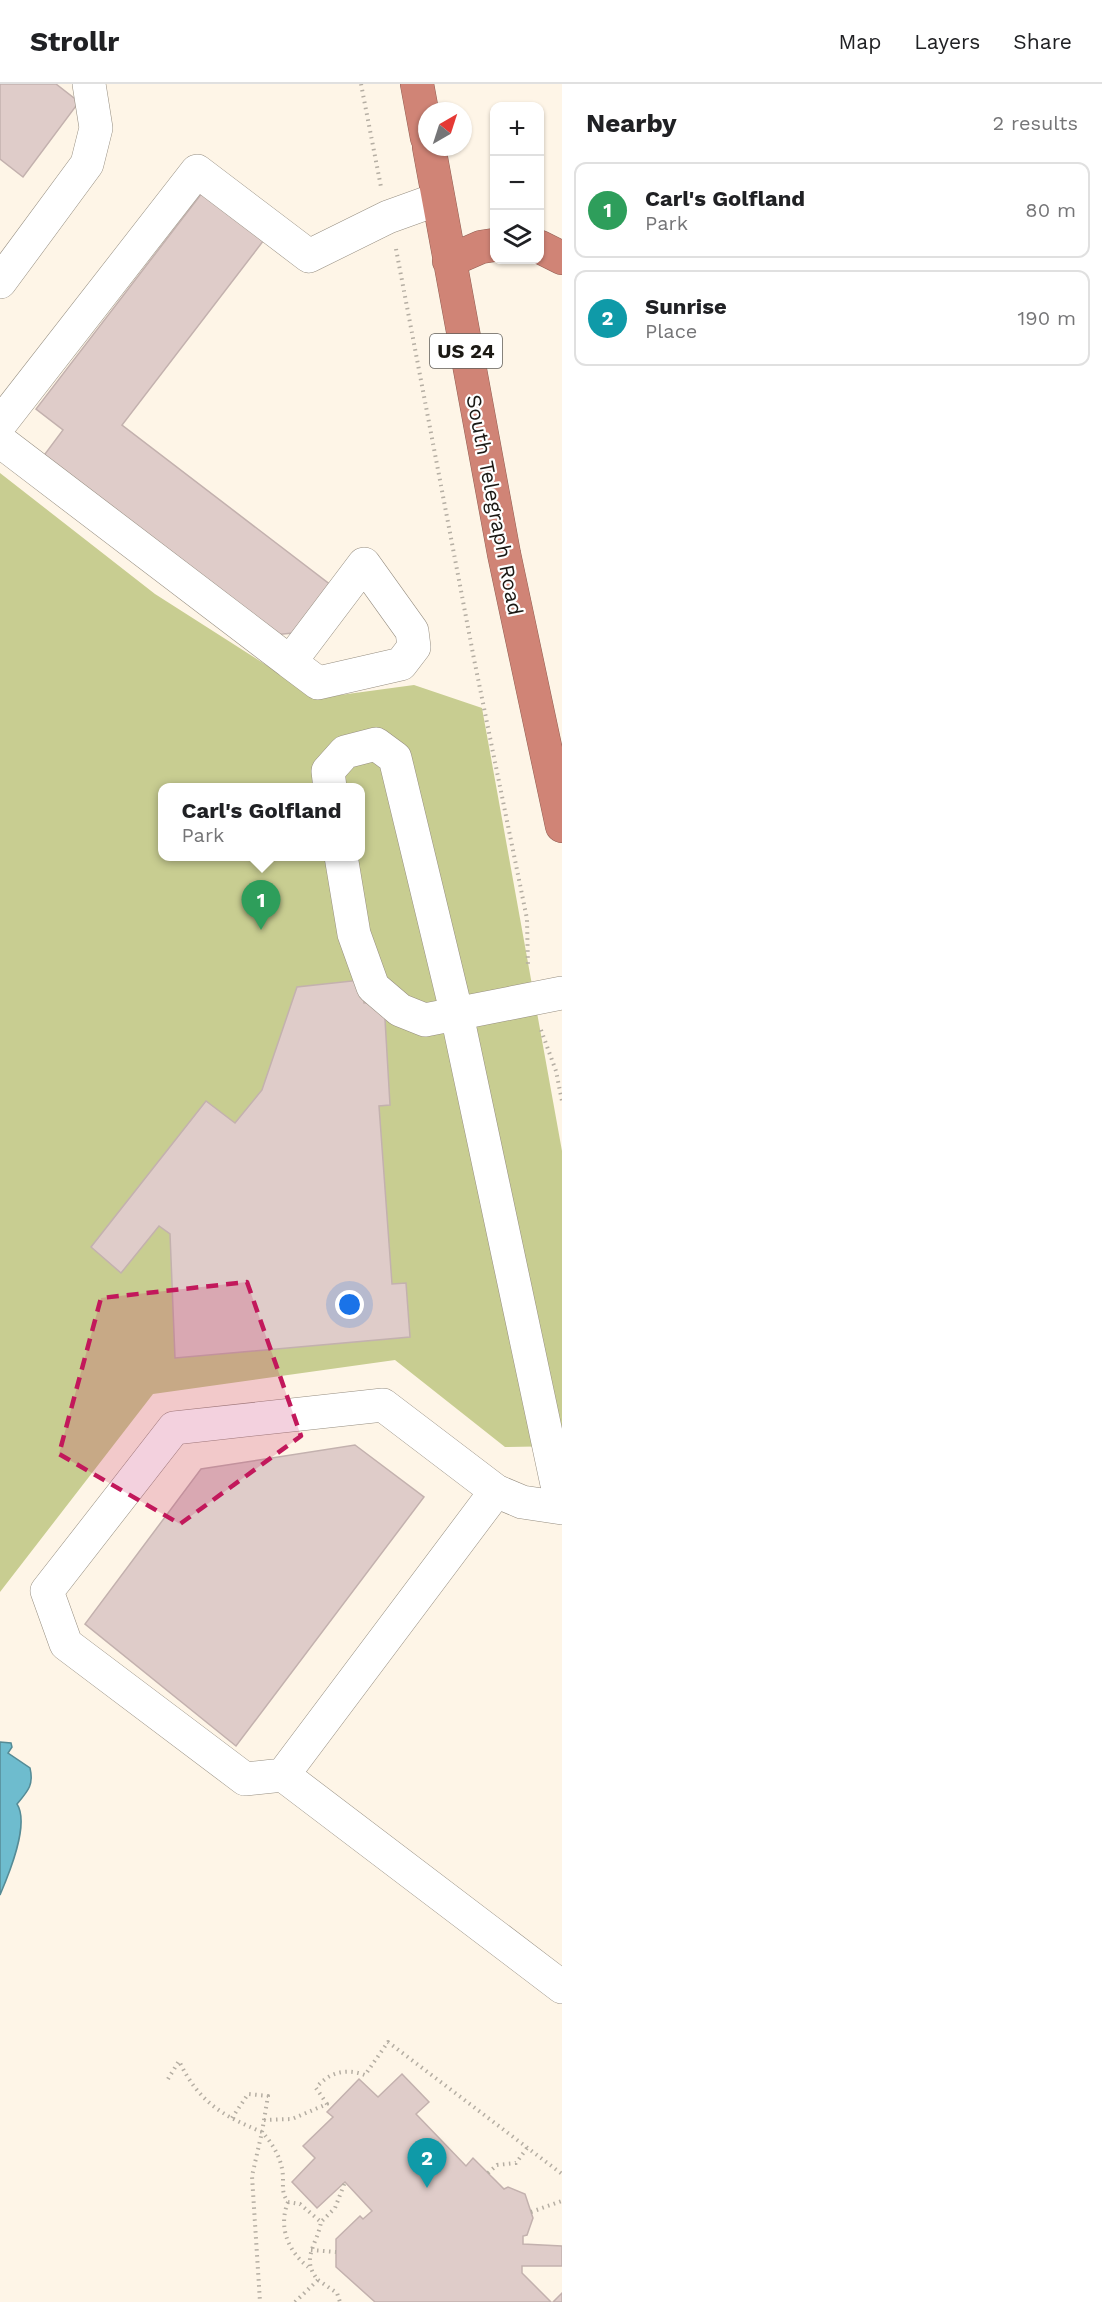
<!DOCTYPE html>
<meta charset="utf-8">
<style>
body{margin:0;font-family:"Work Sans",sans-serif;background:#f6f6f6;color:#202124}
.controls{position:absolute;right:18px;top:18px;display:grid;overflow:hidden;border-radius:12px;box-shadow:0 2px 4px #0004}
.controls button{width:54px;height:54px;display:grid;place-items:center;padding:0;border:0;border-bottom:2px solid #e0e0e0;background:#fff;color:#202124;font:30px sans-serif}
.compass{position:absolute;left:418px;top:18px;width:54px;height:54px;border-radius:50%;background:#fff;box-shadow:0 2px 4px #0004;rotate:39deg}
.you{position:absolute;left:350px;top:1221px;width:21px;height:21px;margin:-15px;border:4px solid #fff;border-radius:50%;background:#1a73e8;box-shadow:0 0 0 9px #1a73e833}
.badge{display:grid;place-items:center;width:39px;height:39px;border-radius:50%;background:#2563eb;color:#fff;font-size:20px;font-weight:700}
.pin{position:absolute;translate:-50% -50px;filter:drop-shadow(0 2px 3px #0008)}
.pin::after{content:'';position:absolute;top:32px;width:21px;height:18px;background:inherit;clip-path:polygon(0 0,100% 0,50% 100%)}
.popup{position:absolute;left:158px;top:699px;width:207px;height:78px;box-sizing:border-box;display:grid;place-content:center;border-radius:12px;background:#fff;filter:drop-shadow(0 2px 4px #0005);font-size:20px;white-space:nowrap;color:#757577}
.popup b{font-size:22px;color:#202124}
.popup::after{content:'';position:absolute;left:50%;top:100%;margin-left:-12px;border:12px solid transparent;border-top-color:#fff}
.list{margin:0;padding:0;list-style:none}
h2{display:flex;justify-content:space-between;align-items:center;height:78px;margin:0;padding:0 24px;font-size:26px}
h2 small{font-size:20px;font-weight:400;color:#757577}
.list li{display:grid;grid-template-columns:39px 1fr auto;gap:18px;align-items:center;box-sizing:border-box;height:96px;margin:0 12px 12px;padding:0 12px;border:2px solid #e0e0e0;border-radius:12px}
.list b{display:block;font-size:22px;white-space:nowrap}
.list p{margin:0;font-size:20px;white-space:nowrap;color:#757577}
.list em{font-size:20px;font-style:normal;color:#757577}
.icon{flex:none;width:33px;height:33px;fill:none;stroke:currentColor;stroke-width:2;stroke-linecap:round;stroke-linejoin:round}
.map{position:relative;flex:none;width:562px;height:2218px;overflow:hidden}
header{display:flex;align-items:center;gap:36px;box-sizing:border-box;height:84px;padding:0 30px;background:#fff;border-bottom:2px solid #e0e0e0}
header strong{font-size:28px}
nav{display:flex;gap:33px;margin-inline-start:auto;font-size:21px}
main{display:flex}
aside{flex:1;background:#fff}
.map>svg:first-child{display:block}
.green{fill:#c8cd91;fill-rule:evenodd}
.water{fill:#6ebcce;stroke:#558b96;stroke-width:1.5}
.building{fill:#dfccc9;stroke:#c3b1ae;stroke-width:1.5}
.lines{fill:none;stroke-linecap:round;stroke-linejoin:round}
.minor-casing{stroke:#968e81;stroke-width:34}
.highway-casing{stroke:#915f54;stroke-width:34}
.path{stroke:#b5aea3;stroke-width:4;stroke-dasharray:1.5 4.5;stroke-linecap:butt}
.minor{stroke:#fff;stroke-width:33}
.highway{stroke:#d08476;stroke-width:33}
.marked{fill:#c2185b;fill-opacity:0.2;stroke:#c2185b;stroke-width:4.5;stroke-dasharray:12 8;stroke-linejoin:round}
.labels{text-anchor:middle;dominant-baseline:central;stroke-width:4.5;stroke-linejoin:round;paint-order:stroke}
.shield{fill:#fff;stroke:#605e5a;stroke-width:1.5}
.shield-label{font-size:20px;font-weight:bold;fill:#1c1914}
.street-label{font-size:21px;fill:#1c1914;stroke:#fff}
</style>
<header>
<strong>Strollr</strong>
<nav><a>Map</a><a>Layers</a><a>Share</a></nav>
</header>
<main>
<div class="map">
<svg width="562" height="2218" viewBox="0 0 562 2218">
<rect width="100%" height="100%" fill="#fef5e7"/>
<path class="green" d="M0,389L155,510L318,614L414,601L482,624L562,1067V1362L505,1363L395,1276L153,1310L0,1508ZM162,704H360V772H162Z"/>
<path class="water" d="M0,1658L11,1659L12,1663L8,1669L30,1684C34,1701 28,1707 17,1720C30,1740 9,1790 0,1811Z"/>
<path class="building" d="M0,0H56L79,18L23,93L0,75Z
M202,109L264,156L122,341L336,505L303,548L273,551L42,374L63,346L36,325Z
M361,896L364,919L384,918L390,1021L379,1022L392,1200L406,1199L410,1253L175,1274L170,1150L159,1142L121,1189L91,1163L206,1017L235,1039L262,1006L297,903Z
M355,1361L424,1413L236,1662L85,1540L201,1385Z
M402,1990L429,2018L416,2030L466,2082L473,2074L504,2105L508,2103L525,2110L533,2134L527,2151L523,2152V2160L562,2162V2182H522V2189L551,2218H375L336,2183V2155L360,2132L363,2135L372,2127L345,2098L317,2124L292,2098L315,2074L303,2062L333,2033L327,2028L359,1995L378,2013Z
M562,2209V2218H553Z"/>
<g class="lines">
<g class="minor-casing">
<path id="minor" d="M0,198L87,80L96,44L89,0
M0,340L197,87L309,172L388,133L438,115
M0,357L290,578
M364,480L412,547L414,563L401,580L318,599L290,578Z
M330,704L328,687L345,668L376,660L395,674L457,931L562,1424L522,1418L496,1407L283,1691L562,1903
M341,772L354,850L373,903L400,926L425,936L562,909
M283,1691L245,1695L66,1560L47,1507L174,1344L383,1321L496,1407"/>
</g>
<g class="highway-casing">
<path id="highway" d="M417,0L427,54
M429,63L504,470L562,742
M540,163L562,174
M449,177L481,163L494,161"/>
</g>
<path class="path" d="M361,0L381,103
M396,165L474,575L527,835L528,883
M541,946L556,987L562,1017
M168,1995L179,1977C199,2018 221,2031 262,2048L252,2092L260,2218
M232,2034L248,2010L268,2012L262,2048C274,2061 283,2077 283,2095C283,2105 282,2109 288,2118L300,2120L321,2138L335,2124L345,2098
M264,2036L292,2035L327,2020L316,2004C329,1988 346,1984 365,1991L388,1958L562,2090
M488,2089L497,2081L516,2079L527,2064
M288,2118C278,2143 288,2167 308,2183
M531,2128L562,2117
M311,2166L336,2168
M318,2196L337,2209L340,2218
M295,2218L318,2196C300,2175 317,2161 321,2138"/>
<use href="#minor" class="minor"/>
<use href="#highway" class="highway"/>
</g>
<path class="marked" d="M247,1198L301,1352L180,1440L59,1370L101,1214Z"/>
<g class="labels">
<rect class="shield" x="430" y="250" width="72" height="34" rx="4.5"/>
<g class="shield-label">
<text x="466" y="267">US 24</text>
</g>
<g class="street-label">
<text transform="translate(495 421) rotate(79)">South Telegraph Road</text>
</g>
</g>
</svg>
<div class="controls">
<button>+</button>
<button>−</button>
<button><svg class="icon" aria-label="layers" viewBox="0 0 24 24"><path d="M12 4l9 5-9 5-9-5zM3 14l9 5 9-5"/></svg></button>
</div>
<svg class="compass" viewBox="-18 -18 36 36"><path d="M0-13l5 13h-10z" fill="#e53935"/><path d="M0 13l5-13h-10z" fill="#757577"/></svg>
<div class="you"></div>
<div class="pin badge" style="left:261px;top:846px;background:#2e9e5b">1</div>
<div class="popup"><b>Carl's Golfland</b>Park</div>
<div class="pin badge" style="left:427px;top:2104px;background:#0f9aa8">2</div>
</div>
<aside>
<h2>Nearby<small>2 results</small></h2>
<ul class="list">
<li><span class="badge" style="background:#2e9e5b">1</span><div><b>Carl's Golfland</b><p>Park</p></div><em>80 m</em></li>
<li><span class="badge" style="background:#0f9aa8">2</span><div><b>Sunrise</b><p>Place</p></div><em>190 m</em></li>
</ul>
</aside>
</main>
